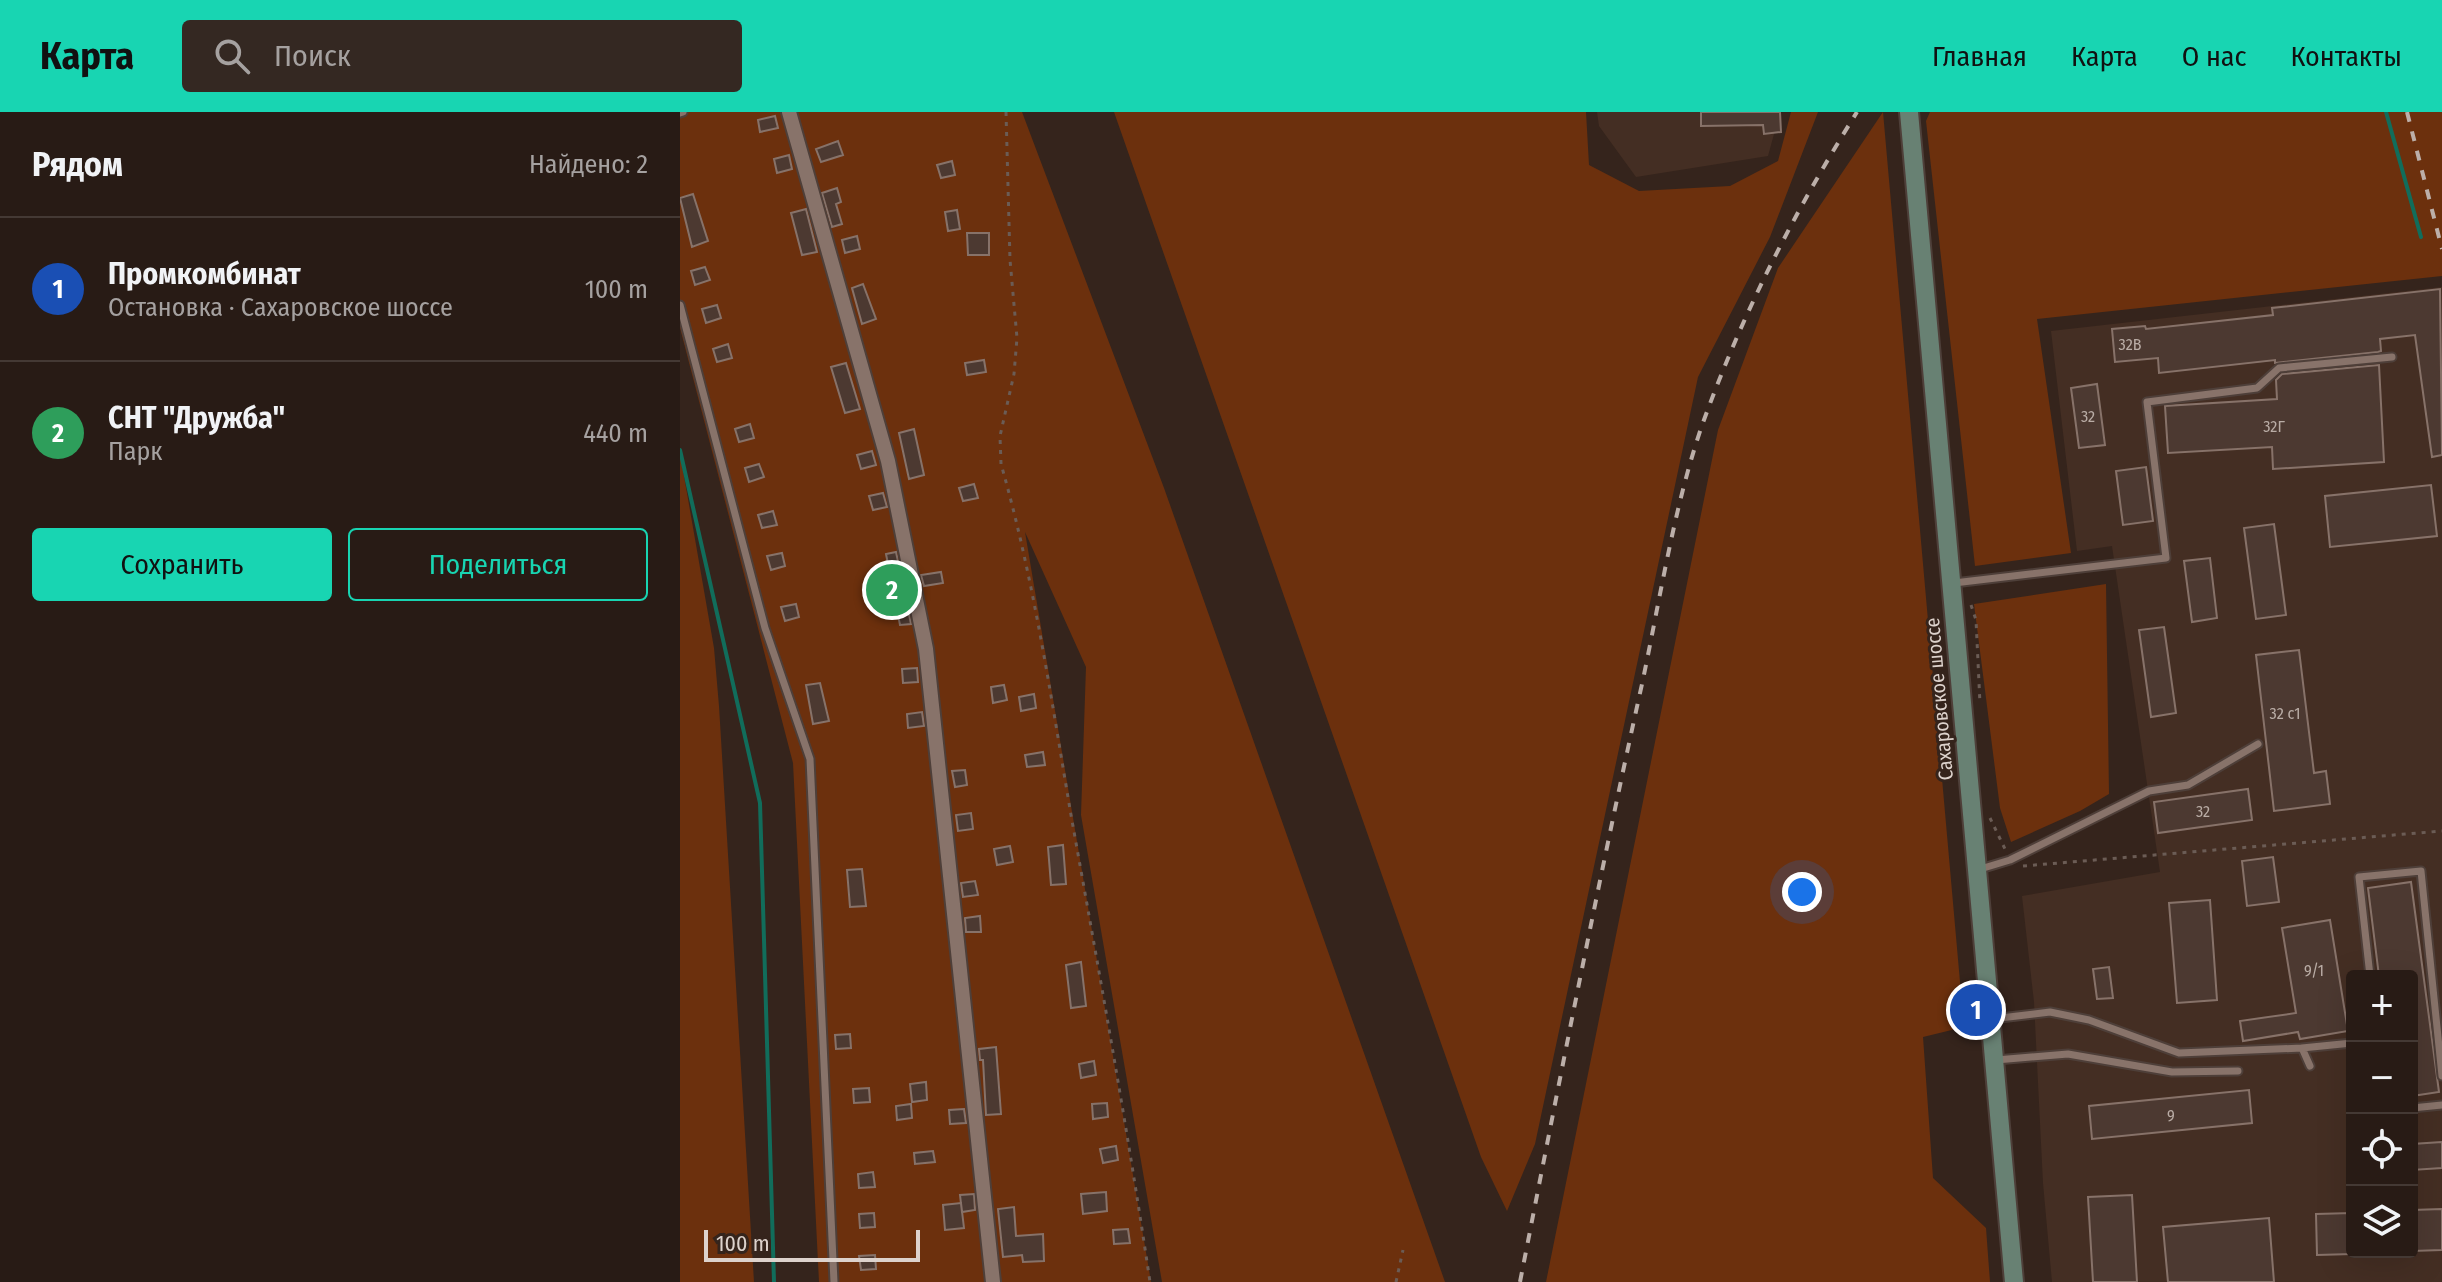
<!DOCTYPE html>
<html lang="ru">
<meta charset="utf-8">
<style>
body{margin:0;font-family:"Fira Sans Condensed",sans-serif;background:#342822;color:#f1f3f6}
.controls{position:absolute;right:24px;bottom:24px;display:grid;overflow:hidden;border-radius:8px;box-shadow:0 8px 32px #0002}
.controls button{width:72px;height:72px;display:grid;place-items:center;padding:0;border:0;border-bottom:2px solid #443934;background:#281b15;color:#f1f3f6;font:40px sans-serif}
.scale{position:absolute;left:24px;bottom:20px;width:216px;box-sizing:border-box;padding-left:8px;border:4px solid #ddd2cc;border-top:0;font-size:22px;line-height:28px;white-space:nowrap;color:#ddd2cc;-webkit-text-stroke:6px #35241c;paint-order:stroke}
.you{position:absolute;left:1122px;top:780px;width:28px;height:28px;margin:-20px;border:6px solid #fff;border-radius:50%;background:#1a73e8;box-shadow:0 0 0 12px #1a73e833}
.badge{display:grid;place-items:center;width:52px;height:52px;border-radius:50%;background:#18d5b2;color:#fff;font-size:26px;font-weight:700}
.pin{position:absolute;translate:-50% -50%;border:4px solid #fff;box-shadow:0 2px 8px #0006}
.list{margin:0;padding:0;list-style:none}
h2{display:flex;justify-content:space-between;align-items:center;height:104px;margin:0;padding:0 32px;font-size:34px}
h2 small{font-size:26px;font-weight:400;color:#a5a1a0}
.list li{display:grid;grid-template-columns:52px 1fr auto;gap:24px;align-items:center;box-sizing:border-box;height:144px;padding:0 32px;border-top:2px solid #443934}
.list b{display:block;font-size:30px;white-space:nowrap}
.list p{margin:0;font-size:26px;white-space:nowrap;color:#a5a1a0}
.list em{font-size:26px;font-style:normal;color:#a5a1a0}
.actions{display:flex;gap:16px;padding:24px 32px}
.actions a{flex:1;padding:18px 0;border:2px solid #18d5b2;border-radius:8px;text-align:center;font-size:28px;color:#18d5b2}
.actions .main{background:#18d5b2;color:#111}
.icon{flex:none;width:44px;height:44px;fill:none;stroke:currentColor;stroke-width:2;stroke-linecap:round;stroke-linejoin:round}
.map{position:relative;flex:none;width:1762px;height:1170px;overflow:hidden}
header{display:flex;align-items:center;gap:48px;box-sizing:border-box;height:112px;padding:0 40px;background:#18d5b2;color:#111}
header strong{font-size:38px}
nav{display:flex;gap:44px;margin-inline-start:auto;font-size:28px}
.search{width:560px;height:72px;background:#342822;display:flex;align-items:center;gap:20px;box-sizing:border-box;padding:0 28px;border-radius:8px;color:#a5a1a0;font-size:30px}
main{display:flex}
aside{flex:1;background:#281b15}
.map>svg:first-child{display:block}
.built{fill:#442e23;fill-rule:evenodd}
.green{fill:#6c300d}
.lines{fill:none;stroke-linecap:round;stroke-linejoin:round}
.stream{stroke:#116d5b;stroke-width:4}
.building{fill:#4c3931;stroke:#877269;stroke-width:2}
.service-casing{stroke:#4e3f39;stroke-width:11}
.minor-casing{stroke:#4e3f39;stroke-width:18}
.secondary-casing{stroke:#4e3f39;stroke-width:22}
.path{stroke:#6b5c55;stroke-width:3;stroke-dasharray:4 6;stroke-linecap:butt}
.service{stroke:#88736a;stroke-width:7}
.minor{stroke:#88736a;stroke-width:14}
.secondary{stroke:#688173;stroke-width:18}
.rail{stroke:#bcafa9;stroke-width:4;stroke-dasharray:10 10;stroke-linecap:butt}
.labels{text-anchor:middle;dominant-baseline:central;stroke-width:6;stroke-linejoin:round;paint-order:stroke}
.number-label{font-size:16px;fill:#b9aca5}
.street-label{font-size:20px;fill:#ddd2cc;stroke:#35241c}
</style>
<header>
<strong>Карта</strong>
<div class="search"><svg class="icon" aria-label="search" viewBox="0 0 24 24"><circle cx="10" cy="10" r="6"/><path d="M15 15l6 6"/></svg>Поиск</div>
<nav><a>Главная</a><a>Карта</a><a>О нас</a><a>Контакты</a></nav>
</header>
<main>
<aside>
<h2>Рядом<small>Найдено: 2</small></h2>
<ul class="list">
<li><span class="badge" style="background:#1a4fb4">1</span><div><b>Промкомбинат</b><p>Остановка · Сахаровское шоссе</p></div><em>100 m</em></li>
<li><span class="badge" style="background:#2e9e5b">2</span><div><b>СНТ &quot;Дружба&quot;</b><p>Парк</p></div><em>440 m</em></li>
</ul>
<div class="actions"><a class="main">Сохранить</a><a>Поделиться</a></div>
</aside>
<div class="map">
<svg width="1762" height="1170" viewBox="0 0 1762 1170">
<rect width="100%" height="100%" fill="#35241c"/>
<path class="built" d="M917,0H1100L1088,44L956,65L919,14Z
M1762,175V1170H1372L1363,1071L1354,890L1342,784L1480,760L1432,434L1397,439L1371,219ZM1672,864H1732V1140H1672Z"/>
<path class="green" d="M0,0H342L484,376L765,1170H482L401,703L406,555L345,420L471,1170H139L113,651L0,216Z
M434,0H906L909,53L959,79L1050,74L1098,49L1111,0H1138L1090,125L1018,265L855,1032L827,1099L801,1045Z
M1203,0L1284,915L1243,925L1253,1066L1306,1116L1310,1170H866L1038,318L1098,156Z
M1250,0H1762V164L1357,207L1391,441L1295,454L1246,9Z
M0,341L34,536L39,594L74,1170H0Z
M1426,472L1429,682L1400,699L1331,730L1320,696L1294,492Z"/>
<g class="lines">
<path class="stream" d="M1706,0L1741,125
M0,338L80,691L94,1170"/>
</g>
<path class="building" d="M1021,0H1100L1101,20L1084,22L1083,13L1021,14Z
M95,4L98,16L80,20L78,8Z
M158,29L163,43L141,50L136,37Z
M109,43L112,57L97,61L94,47Z
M272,49L275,63L261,66L257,53Z
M157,76L161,90L156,92L162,112L152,115L142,81Z
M13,82L28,129L12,135L0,86Z
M126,97L137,140L122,143L111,101Z
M277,98L280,117L268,119L265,100Z
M287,121H309V143H288Z
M177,124L180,137L165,141L162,128Z
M25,155L30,168L15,173L11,159Z
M183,172L196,207L182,212L172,176Z
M1760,177L1762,343L1752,345L1735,223L1700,227L1701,239L1698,240L1595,251V248L1479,261L1478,246L1435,250L1432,217L1465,214L1466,217L1593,203L1592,196Z
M37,193L41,206L26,211L22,197Z
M48,232L52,246L37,250L33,237Z
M304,248L306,260L287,263L285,251Z
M166,251L180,297L165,301L151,255Z
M1699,253L1704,350L1593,357L1592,335L1488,341L1485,294L1597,287L1596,268L1602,262Z
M1417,272L1425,333L1399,336L1391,276Z
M70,312L74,326L59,330L55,317Z
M234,317L244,363L229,367L219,321Z
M192,339L196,353L181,357L177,343Z
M79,352L84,365L69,370L65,356Z
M1466,355L1473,409L1443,413L1436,359Z
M294,372L298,386L283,389L279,376Z
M1751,373L1757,424L1650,435L1645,384Z
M203,381L207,395L193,398L189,384Z
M93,399L97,413L82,416L78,403Z
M1594,412L1606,503L1576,507L1564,416Z
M216,440L231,512L220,513L206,442Z
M102,441L105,454L91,458L87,444Z
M1530,446L1537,506L1512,510L1504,449Z
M261,460L263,471L244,474L241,463Z
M116,492L119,505L105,509L101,495Z
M1484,515L1496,601L1471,605L1459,518Z
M1619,538L1634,661L1646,659L1650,692L1594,699L1576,543Z
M237,556L238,570L223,571L222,557Z
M140,571L149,609L133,612L126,573Z
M324,573L327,588L313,591L311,575Z
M354,582L356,596L341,599L339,585Z
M242,600L244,614L228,616L227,602Z
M363,640L365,653L347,655L345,643Z
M285,658L287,673L275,675L272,659Z
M1568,677L1572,708L1478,721L1474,690Z
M291,701L293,717L278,719L276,703Z
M383,733L386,772L371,773L368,735Z
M330,734L333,750L317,753L314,737Z
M1593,745L1599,790L1567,794L1562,749Z
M182,757L186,794L170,795L167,758Z
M295,769L298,783L283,785L281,771Z
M1731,770L1759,980L1732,984V864H1699L1688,776Z
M1530,788L1537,888L1497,891L1489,791Z
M300,804L301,820H286L285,806Z
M1650,808L1668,919L1620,927L1618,920L1563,929L1560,909L1616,901L1602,816Z
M401,850L406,894L391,896L386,853Z
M1429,855L1433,886L1417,887L1413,857Z
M170,922L171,936L156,937L155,923Z
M316,935L321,1002L306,1003L303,948H300L299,937Z
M414,949L416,963L401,966L399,952Z
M246,970L247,988L232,990L230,972Z
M189,976L190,990L174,991L173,977Z
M1569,978L1572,1011L1412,1027L1409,994Z
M427,991L428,1005L413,1007L412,992Z
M231,992L232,1006L217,1008L216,994Z
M284,997L286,1011L270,1012L269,998Z
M1762,1030V1056L1732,1058V1032Z
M436,1034L438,1048L423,1051L420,1037Z
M253,1039L255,1050L235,1052L234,1041Z
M193,1060L195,1075L179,1076L178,1062Z
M426,1080L427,1099L403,1102L401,1082Z
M294,1082L295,1098L282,1100L280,1083Z
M1452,1083L1457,1170H1413L1408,1085Z
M281,1091L284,1116L265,1118L263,1093Z
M334,1095L336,1124L363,1122L364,1149L343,1150L342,1143L323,1145L318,1097Z
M1762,1097V1138L1732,1139V1098Z
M194,1101L195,1115L180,1116L179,1102Z
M1672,1101V1142L1637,1143L1636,1102Z
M1589,1106L1594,1170H1488L1483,1115Z
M448,1117L450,1131L434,1132L433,1118Z
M195,1143L196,1157L181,1158L179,1144Z"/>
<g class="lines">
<g class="service-casing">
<path id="service" d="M0,1L3,0
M0,193L85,516L130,647L154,1170
M1274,471L1486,446L1467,290L1577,276L1599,256L1712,245
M1297,758L1330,748L1469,679L1508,673L1578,632
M1690,864L1679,765L1741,759L1762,964
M1312,907L1370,900L1409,908L1499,941L1622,936L1630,954
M1622,936L1672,931
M1316,948L1388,942L1492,960L1558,959
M1732,996L1762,993"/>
</g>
<g class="minor-casing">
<path id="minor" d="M109,0L208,349L246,537L313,1170"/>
</g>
<g class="secondary-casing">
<path id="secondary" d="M1229,0L1334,1170"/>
</g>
<path class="path" d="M326,0L330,148L337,226L334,262L320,324L321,352C354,467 371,586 391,703C419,859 447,1014 470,1170
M1291,493L1296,508L1300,592
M1310,706L1326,739
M1343,754L1762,719
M716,1170L723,1138"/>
<use href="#service" class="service"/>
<use href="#minor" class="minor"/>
<use href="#secondary" class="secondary"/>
<path class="rail" d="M1727,0L1762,137
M840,1170C879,971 918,771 962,572C981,483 996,381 1028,297C1067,192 1118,94 1177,0"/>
</g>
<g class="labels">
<g class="number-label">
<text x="1450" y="232">32В</text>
<text x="1408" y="304">32</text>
<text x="1594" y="314">32Г</text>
<text x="1605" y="601">32 с1</text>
<text x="1523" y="699">32</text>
<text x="1634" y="858">9/1</text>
<text x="1491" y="1003">9</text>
</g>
<g class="street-label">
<text transform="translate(1259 587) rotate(-95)">Сахаровское шоссе</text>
</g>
</g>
</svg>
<div class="controls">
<button>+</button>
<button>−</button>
<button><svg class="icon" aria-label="locate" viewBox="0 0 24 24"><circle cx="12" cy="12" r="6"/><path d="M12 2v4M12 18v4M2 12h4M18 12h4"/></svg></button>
<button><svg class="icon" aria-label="layers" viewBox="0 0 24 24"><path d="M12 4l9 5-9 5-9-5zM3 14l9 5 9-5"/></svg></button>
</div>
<div class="scale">100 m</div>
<div class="you"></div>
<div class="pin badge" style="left:1296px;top:898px;background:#1a4fb4">1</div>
<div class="pin badge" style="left:212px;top:478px;background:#2e9e5b">2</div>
</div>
</main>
